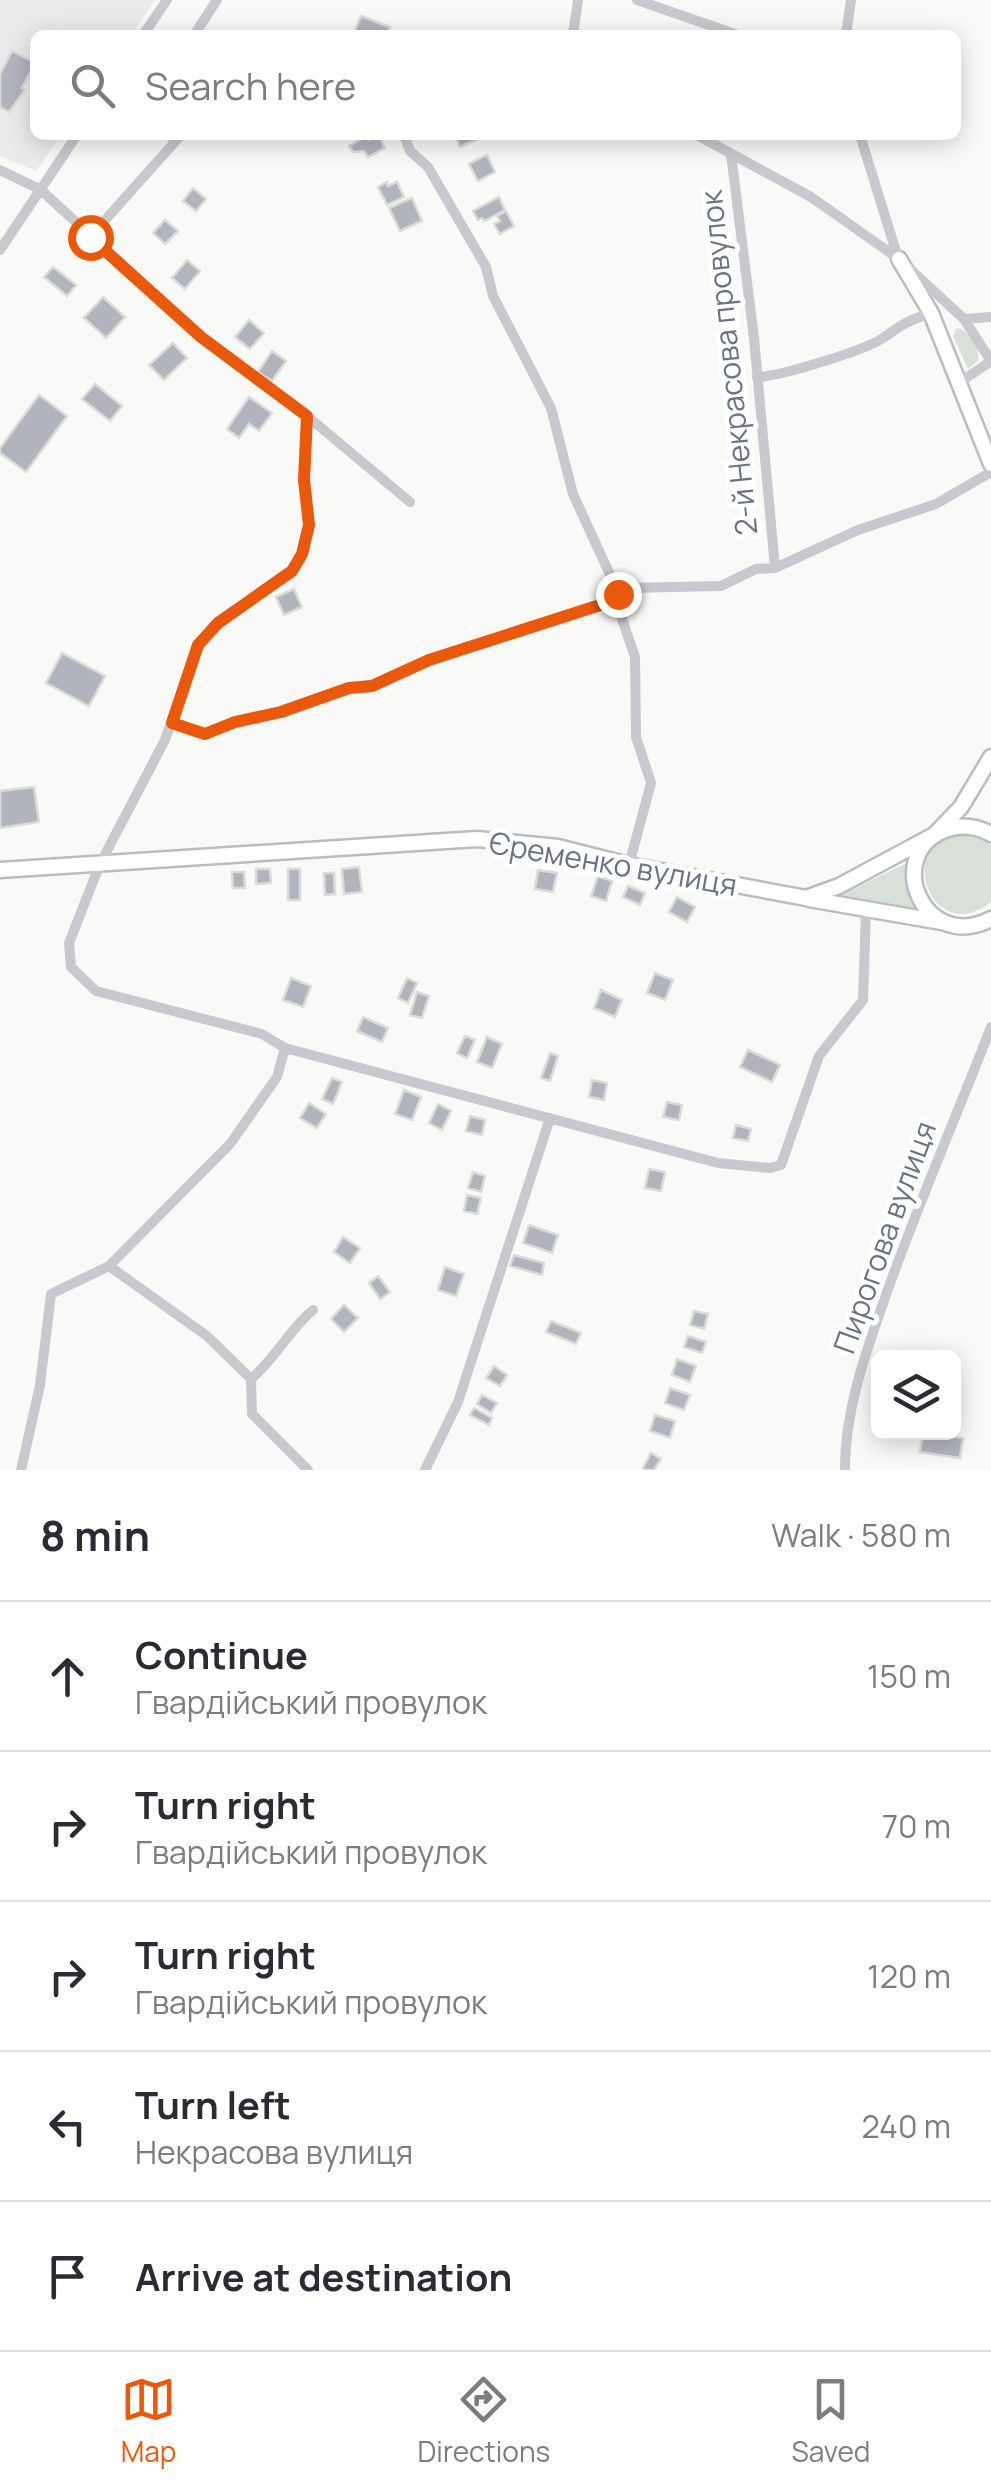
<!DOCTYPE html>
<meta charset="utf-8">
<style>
body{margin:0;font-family:Manrope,sans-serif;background:#f2f2f3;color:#2b2b33}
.controls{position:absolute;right:30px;bottom:30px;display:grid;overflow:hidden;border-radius:15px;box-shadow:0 5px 25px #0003}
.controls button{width:90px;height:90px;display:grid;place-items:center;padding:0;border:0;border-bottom:2px solid #e1e1e2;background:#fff;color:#2b2b33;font:50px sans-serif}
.stop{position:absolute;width:30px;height:30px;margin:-22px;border:8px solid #ea580c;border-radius:50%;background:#fff}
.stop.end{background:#ea580c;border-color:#fff;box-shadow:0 2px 10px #0008}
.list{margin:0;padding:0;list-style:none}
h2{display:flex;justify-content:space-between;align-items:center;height:130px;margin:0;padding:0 40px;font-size:42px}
h2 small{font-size:32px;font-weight:400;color:#7c7c81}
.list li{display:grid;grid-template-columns:65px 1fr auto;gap:30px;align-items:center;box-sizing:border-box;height:150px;padding:0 40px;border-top:2px solid #e1e1e2}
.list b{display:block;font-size:38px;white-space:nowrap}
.list p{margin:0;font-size:32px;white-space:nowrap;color:#7c7c81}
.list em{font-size:32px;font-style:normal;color:#7c7c81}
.icon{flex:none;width:55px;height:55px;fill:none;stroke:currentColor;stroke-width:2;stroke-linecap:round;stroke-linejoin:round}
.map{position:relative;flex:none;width:991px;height:1470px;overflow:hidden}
.search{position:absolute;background:#fff;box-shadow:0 5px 25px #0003;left:30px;right:30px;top:30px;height:110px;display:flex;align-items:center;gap:25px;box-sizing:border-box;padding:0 35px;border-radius:15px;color:#7c7c81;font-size:38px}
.sheet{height:880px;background:#fff}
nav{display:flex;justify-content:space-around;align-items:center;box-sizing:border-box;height:140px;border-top:2px solid #e1e1e2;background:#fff;font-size:28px;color:#7c7c81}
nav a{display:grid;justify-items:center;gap:5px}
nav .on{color:#ea580c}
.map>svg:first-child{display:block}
.built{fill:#eaeaea}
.green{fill:#d9e0d8}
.building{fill:#b1b4bd;stroke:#dbdbd9;stroke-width:2.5}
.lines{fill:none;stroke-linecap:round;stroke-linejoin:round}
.secondary-casing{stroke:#babcc2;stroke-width:19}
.street{stroke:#c8c9ce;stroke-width:10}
.secondary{stroke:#fff;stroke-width:14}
.route{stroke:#ea580c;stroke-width:12}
.labels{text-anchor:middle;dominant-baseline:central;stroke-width:10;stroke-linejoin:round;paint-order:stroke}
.street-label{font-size:30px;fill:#6a7287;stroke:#fff}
</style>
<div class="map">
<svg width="991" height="1470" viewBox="0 0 991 1470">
<rect width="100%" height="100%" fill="#f9f9f7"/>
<path class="built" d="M0,0H155L131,35H35V135H61L36,171L0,156Z"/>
<path class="green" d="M957,328C970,331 981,349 978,361L968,369L953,336Z
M971,834L991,845V902C927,952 890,828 971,834Z
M907,863L914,908L841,895Z"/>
<path class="building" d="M361,16L390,27L387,35H353Z
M12,51L35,63L22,88L25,90L9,112L0,107V74Z
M378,135L385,148L368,157L364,151L353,152L349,146L367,136L369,140Z
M455,135H477L478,139L460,147Z
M487,155L495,172L478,181L469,164Z
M387,182L388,186L397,182L404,197L387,205L378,187Z
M193,188L206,199L196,211L183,201Z
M499,197L505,210L484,221L482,218L478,220L473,211Z
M412,198L422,221L400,231L389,208Z
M506,211L514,226L500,234L494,224L500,221L497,216Z
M165,220L178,231L165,244L153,233Z
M187,260L200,271L185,289L172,278Z
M53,267L76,285L67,296L44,277Z
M103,297L125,317L106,338L84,318Z
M249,320L264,333L250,349L235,337Z
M173,343L187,358L164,380L149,365Z
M272,351L286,361L272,381L258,372Z
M95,384L122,406L110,421L82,399Z
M39,395L67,416L26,472L0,453V448Z
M249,397L272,413L259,431L249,424L239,438L227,429Z
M294,589L302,607L284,615L276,597Z
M62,653L105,676L89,706L46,683Z
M34,787L39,822L0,828V791Z
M359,867L362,892L344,894L342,869Z
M256,869H270L271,883L256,884Z
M288,869H300V900H288Z
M538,870L557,873L553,892L535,889Z
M232,872H244L245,888H233Z
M324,873H334L335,894L325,895Z
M598,876L612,881L606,901L591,896Z
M628,886L645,893L640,905L623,897Z
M677,897L695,907L687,922L669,912Z
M655,973L673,980L665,1000L647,993Z
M291,978L311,986L303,1007L283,1000Z
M407,978L417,983L408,1003L398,998Z
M601,990L622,1000L615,1017L594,1008Z
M417,992L429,996L422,1018L410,1015Z
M363,1017L388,1028L382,1042L357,1031Z
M465,1036L475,1040L467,1058L457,1053Z
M487,1037L502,1044L492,1068L477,1062Z
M748,1050L780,1065L772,1082L740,1067Z
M550,1053L558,1056L550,1081L541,1078Z
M332,1078L342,1082L333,1104L322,1099Z
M592,1080L607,1083L604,1100L589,1097Z
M404,1090L421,1097L412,1120L395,1114Z
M667,1102L682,1105L679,1120L663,1117Z
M309,1103L326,1114L317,1128L300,1118Z
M438,1104L451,1111L442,1130L429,1123Z
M470,1116L485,1120L482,1135L466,1131Z
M736,1125L751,1129L748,1141L733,1138Z
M649,1169L665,1172L661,1191L645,1188Z
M473,1172L485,1176L481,1192L468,1188Z
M467,1195L481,1198L477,1214L464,1211Z
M529,1225L558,1235L552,1253L523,1243Z
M343,1237L360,1248L350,1263L334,1252Z
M514,1255L544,1263L542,1275L510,1266Z
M445,1267L464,1274L456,1296L438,1290Z
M378,1276L390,1292L380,1299L369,1283Z
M344,1305L358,1318L344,1332L331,1319Z
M694,1311L708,1314L704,1329L690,1325Z
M551,1321L581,1333L576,1344L546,1332Z
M688,1336L706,1342L702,1353L684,1347Z
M677,1359L696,1366L690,1382L672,1375Z
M494,1366L507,1375L500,1386L486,1378Z
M670,1388L690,1395L684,1410L665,1403Z
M482,1395L497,1403L491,1413L477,1404Z
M474,1408L492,1418L489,1425L470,1415Z
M655,1415L675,1421L670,1438L650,1431Z
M923,1432L963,1438L960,1458L920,1452Z
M651,1453L661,1459L654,1470H647L643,1468Z"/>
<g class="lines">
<g class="secondary-casing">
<path id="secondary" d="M899,259L931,313L991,464
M991,834C976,826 961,824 945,830C882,855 924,954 991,919
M0,870L477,839L558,847L629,865L806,898L839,886L934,835L961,807L991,757
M809,899L941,922"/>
</g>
<path class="street" d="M637,0L738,35
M143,35L167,0
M194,35L217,0
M573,35L578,0
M846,35L851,0
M404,135L410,151L428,167L486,267L493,296L551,408L573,494L617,590L621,616L635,657L636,737L651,783L629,865
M697,135L811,197L899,259L964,319L991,361
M860,135L898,258
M731,154L754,338L775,568
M0,170L41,190L201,337L307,416L305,479L309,525L302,553L292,571L218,623L198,645L165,740L100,864L69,943L71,967L96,991L262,1034L285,1048L277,1077L230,1144L109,1266L51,1294L40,1385L21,1470
M90,237L181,135
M0,250L77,135
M964,319L991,317
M757,377C778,377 866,350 883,338C903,324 907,321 931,313
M959,383L991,361
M307,416L410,502
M172,723L205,734L235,723L281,712L349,688L372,685L429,660L601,605L627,588L721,586L756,569L775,568L858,530L936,504L991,472
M285,1048L718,1163L770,1168L781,1165L819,1056L863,1000L866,910
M109,1266L207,1336L251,1379
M308,1470L252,1414L251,1379C276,1358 288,1331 313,1310
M425,1470L458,1402L550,1118
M845,1470C845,1408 867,1349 887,1292C919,1202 957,1115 991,1027"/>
<use href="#secondary" class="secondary"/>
</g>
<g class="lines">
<path class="route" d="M90,237L201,337L307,416L304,480L309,525L302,554L292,571L218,623L198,645L172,723L205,734L235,722L281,712L349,688L372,686L429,660L600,605L618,594"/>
</g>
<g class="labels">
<g class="street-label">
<text transform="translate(728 363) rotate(-96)">2-й Некрасова провулок</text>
<text transform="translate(613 863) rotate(10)">Єременко вулиця</text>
<text transform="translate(884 1237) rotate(-70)">Пирогова вулиця</text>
</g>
</g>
</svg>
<div class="controls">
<button><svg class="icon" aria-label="layers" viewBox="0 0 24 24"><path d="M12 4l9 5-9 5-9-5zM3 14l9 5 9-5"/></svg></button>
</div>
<div class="stop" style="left:90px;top:237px"></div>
<div class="stop end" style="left:618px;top:594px"></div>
<div class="search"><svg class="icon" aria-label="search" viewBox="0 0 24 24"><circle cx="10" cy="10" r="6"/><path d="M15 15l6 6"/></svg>Search here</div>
</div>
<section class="sheet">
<h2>8 min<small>Walk · 580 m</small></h2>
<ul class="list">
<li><svg class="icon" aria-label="ahead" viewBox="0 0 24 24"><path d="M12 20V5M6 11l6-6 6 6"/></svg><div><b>Continue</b><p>Гвардійський провулок</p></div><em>150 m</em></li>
<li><svg class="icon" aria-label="right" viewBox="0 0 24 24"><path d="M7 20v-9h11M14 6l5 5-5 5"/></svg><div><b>Turn right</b><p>Гвардійський провулок</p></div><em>70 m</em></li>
<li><svg class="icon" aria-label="right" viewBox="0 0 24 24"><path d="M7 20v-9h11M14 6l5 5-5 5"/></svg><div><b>Turn right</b><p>Гвардійський провулок</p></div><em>120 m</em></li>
<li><svg class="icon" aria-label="left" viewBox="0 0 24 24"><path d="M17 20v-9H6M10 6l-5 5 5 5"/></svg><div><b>Turn left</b><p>Некрасова вулиця</p></div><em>240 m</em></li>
<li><svg class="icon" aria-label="arrive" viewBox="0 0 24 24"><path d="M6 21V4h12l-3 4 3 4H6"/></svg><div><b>Arrive at destination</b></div></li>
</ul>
</section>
<nav>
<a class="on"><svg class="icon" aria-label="map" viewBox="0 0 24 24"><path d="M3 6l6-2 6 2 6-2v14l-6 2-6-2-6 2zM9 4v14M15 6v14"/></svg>Map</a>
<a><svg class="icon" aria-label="directions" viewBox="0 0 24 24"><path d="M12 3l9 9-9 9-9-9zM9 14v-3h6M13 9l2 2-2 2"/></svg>Directions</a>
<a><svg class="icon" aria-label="saved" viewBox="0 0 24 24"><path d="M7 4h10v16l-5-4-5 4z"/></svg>Saved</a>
</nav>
